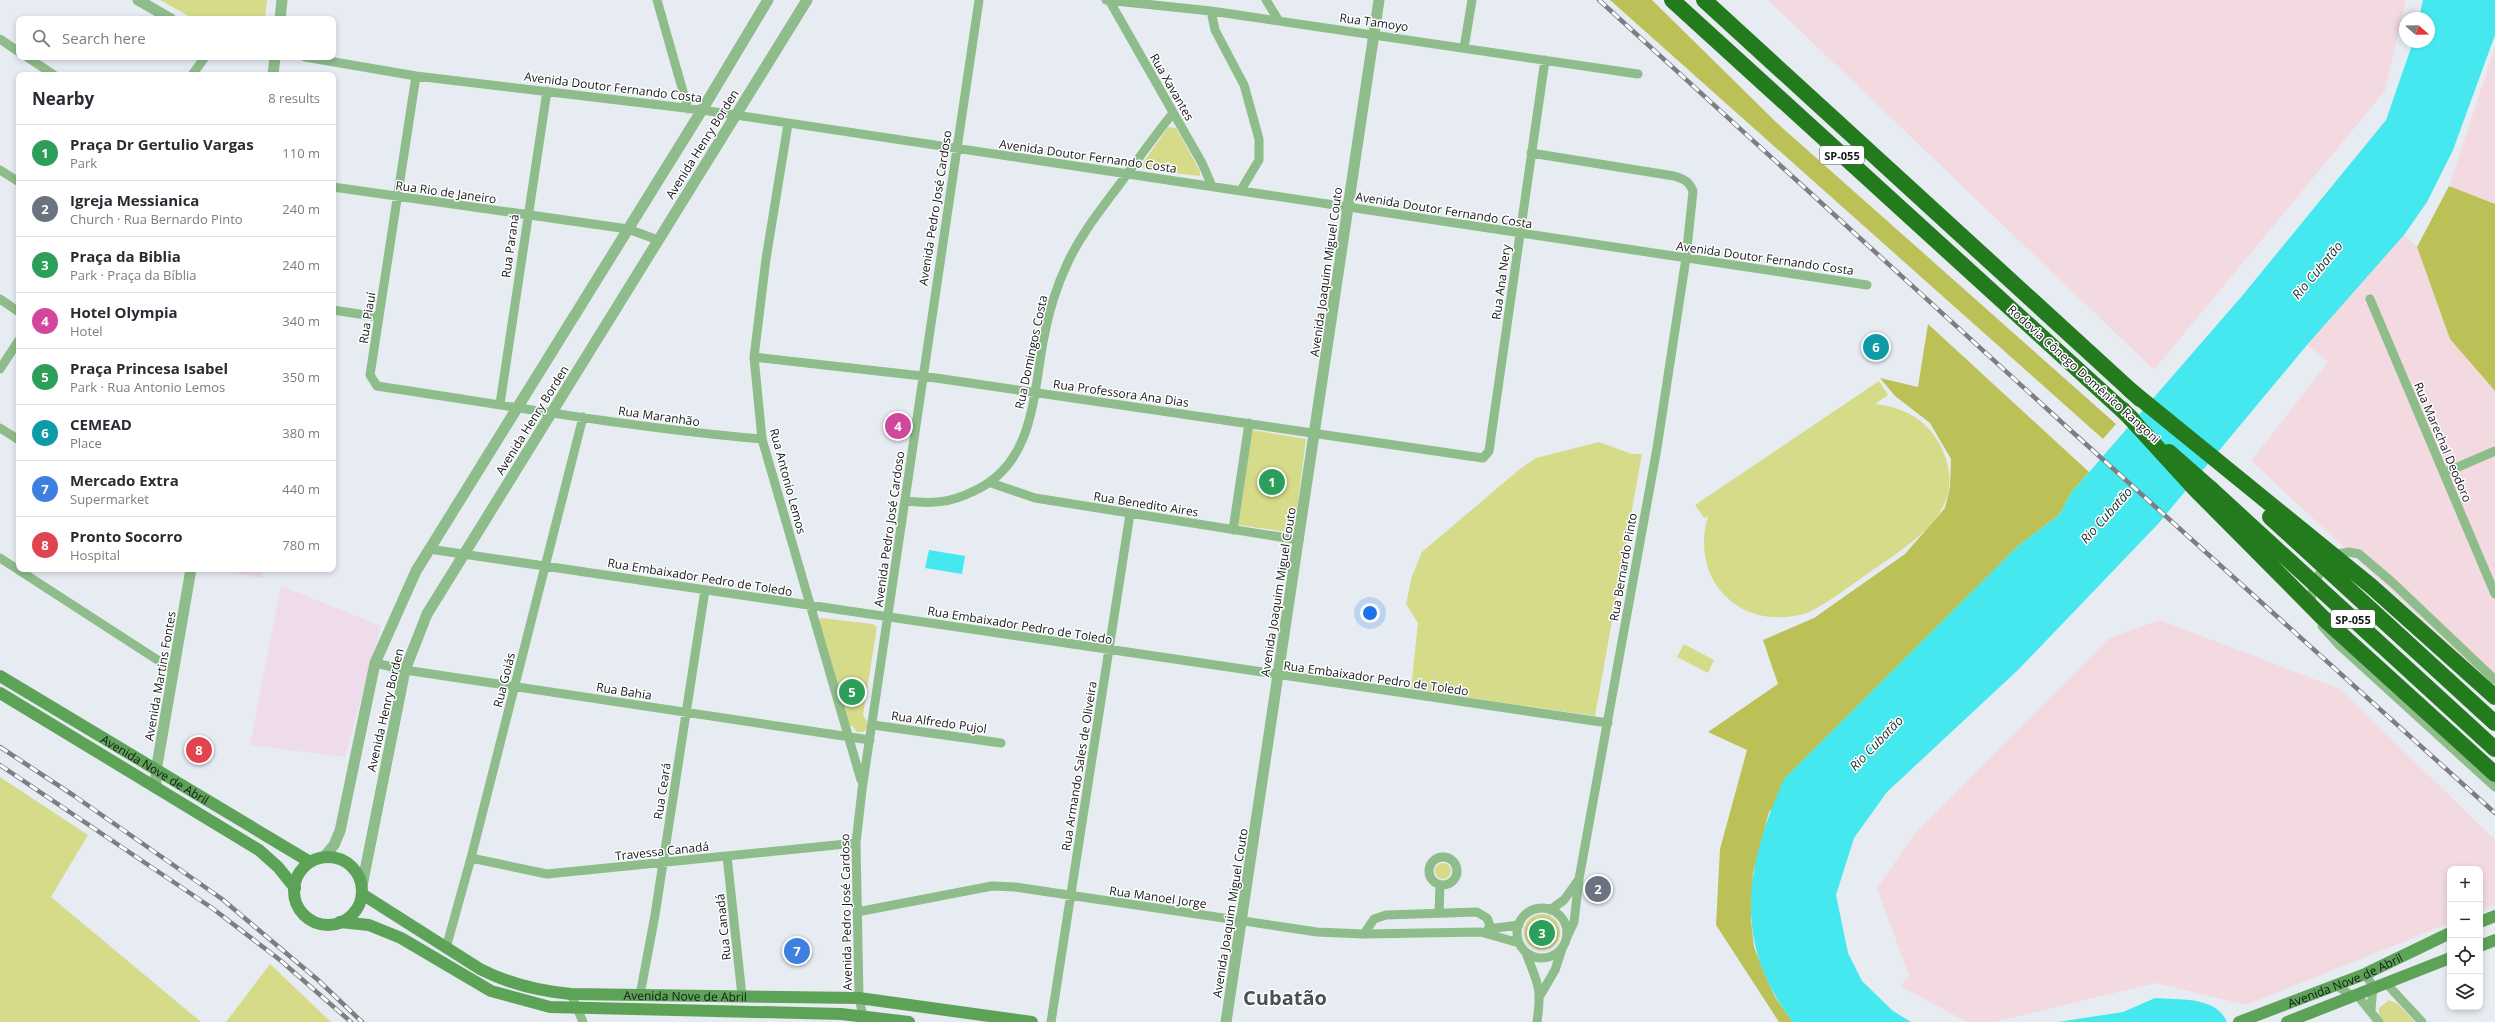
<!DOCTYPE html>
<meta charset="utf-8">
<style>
body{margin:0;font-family:"Open Sans",sans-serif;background:#f7f7f7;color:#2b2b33}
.controls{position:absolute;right:12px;bottom:12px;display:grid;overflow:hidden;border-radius:8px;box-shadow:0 2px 6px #0003}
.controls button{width:36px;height:36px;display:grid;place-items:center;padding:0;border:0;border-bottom:1px solid #e1e1e2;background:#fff;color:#2b2b33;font:20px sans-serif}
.compass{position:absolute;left:2399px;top:12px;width:36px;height:36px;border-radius:50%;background:#fff;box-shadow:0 2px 6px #0003;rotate:110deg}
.you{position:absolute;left:1370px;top:613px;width:14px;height:14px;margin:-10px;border:3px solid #fff;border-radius:50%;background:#1a73e8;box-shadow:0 0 0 6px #1a73e833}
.badge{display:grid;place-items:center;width:26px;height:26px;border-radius:50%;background:#d93025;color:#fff;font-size:13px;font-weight:700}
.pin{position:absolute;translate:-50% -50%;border:2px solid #fff;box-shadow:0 1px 4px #0006}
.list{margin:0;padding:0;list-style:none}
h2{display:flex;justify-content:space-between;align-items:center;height:52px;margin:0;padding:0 16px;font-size:17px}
h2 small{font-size:13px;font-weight:400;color:#7c7c81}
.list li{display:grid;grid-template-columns:26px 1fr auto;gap:12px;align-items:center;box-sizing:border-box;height:56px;padding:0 16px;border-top:1px solid #e1e1e2}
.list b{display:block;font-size:15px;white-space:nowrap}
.list p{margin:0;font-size:13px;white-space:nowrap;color:#7c7c81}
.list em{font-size:13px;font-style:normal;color:#7c7c81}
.icon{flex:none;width:22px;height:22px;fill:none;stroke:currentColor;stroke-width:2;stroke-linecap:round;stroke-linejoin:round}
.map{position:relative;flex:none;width:2495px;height:1022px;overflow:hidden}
.search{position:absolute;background:#fff;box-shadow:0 2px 6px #0003;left:16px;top:16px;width:320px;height:44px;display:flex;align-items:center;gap:10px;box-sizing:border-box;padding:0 14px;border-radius:8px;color:#7c7c81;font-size:15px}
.panel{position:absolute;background:#fff;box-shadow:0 2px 6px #0003;left:16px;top:72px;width:320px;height:500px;border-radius:8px}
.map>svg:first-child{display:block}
.industrial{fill:#f3dae1}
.medical{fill:#eedbeb}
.green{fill:#d6db8a}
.forest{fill:#bcc157}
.water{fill:#46e8ef}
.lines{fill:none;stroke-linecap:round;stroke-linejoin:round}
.minor{stroke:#8ebc8a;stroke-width:9}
.tertiary{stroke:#8ebc8a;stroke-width:11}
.secondary{stroke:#5da357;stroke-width:12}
.motorway{stroke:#247b1e;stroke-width:16}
.rail-casing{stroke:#7c7e83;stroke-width:4.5}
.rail{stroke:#fff;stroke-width:3;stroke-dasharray:9;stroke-linecap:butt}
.motorway-bridge{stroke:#247b1e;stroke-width:16}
.labels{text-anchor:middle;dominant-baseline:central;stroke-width:3;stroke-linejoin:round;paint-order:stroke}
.shield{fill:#fff;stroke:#5b5c5e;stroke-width:1}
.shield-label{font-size:11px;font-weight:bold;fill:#151619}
.street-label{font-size:12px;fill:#151619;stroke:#fff}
.water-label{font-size:13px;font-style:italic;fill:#173032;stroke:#fff}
.town-label{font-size:20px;font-weight:bold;fill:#4c5056;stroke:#fff}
</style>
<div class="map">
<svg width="2495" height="1022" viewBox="0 0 2495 1022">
<rect width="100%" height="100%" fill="#e7ecf3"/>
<path class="industrial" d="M1768,0H2406L2385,91L2154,370Z
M2495,47V204L2449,186Z
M2404,235L2417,247L2450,339L2495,391V687L2251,461L2328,362L2307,345Z
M2160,620L2340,689L2495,840V905L2480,911V869H2450V923L2246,1005L2156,983L1994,1022H1967L1900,986L1909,976L1877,888L1915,833L2109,638Z"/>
<path class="medical" d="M214,569H263L262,578Z
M281,586L381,626L345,757L250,745Z"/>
<path class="green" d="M160,0H267L265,19H194Z
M1168,127L1176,128L1200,171V176L1147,170L1141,166Z
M1879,381L1888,395L1875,404C1902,407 1925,418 1939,443C1974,508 1914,541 1870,572C1850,586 1829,602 1807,613C1741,633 1689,581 1708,516L1704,518L1695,505Z
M1252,430L1306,439L1294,533L1238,525Z
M1599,442L1632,454H1642L1595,716L1411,689L1418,623L1406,604L1412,576L1422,552L1521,468L1536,458Z
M821,618L873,624L877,627L863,715C867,721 871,728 863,732H857L852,726L848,727L817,623Z
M1684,644L1714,660L1708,673L1677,657Z
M0,777L88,835L51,897L201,1022H0Z
M1435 871a8 8 0 1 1 16 0a8 8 0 1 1-16 0Z
M1524 932a18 18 0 1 1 36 0a18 18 0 1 1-36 0Z
M270,964L331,1022H226Z
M2389,1000L2398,1004L2415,1022H2383L2379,1014V1008Z"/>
<path class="forest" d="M1610,0H1652L1777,123L2116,424L2103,439Z
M2449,186L2495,204V391L2450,339L2417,247Z
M1928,324L2089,472L2071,493L2059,515L2017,547L1769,812L1753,873L1751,920L1754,947L1766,977L1775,997L1793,1022H1779L1716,925L1720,849L1747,750L1708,732L1778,684L1763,640L1814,618L1905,554L1945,508L1950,487L1951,459L1930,423L1895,396L1880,378L1918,387Z"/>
<path class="water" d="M2423,0H2495V35L2453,150L2427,202L2404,235L2307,345L2158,524L2018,670L1887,792L1854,838L1836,895L1848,953L1862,981L1893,1011L1911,1022H1793C1731,942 1746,865 1784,779L2017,547L2059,515L2071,493L2242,296L2386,120L2413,42H2429V18H2419Z
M929,550L965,556L962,574L925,568Z
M2155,998C2179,1000 2216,996 2227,1022H2058L2123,1012Z"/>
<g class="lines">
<path class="minor" d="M657,0L688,109
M1106,0L1211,11L1638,74
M1109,0L1202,163L1212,186
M1266,0L1279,21
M1211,11L1215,30L1244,85L1259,139V160L1241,190
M0,39L19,52
M1464,48L1472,0
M27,57L54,75
M305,57L416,76L702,110L1867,285
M192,75L205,57
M416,76L370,375L377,386C505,405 633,428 762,439
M788,124L766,259L754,357L762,439L861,780
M1531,153L1674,176C1684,179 1689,181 1693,191L1686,258L1657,448L1579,879L1574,922L1566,939
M0,170L19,182
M333,187L628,229L658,240
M0,299L19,312
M2370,299L2495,594
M333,310L379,317
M754,357L922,376L1483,458L1489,451L1545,60
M0,369L19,340
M500,404L547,91
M0,428L19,440
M2444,473L2495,451
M991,483L1035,498L1299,540
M906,501C932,504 950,503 974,491C1033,464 1033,399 1043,342C1048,314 1056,287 1068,262C1082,232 1103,207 1122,181C1139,158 1155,135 1173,113
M1233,530L1249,423
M429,549L1608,723
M0,558L173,670
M2312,607C2308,589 2322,568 2332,555L2349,552L2359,554L2393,583L2495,680
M2322,626L2339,645L2495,787
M375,663L405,670L870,740
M873,725L1001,743
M727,856L742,996
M1429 871a14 14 0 1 1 28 0a14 14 0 1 1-28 0Z
M471,858L547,874L856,843
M1517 933a25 25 0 1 1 50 0a25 25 0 1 1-50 0Z
M1550,910L1564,900L1579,879
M857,912L992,886L1015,887L1317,932L1364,934L1481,932L1519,943
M1439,913L1440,885
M1488,929L1519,925
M1364,934L1374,919L1386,915L1477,912L1487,918L1494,936
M446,948L471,858L583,417
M1526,953C1538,985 1542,986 1537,1022
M2365,974L2373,986L2371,1010
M2386,983L2422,1022
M2336,985L2352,996L2357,995L2379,1022
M571,994L583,1022
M1541,994L1555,970L1562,949
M640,995L655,915L705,590
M863,1016L859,998L856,843L862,790L979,0
M1051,1022L1130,514"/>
<path class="tertiary" d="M138,0L171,19
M280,19L282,0
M273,75L275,57
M156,788V771L191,569
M324,857L334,845L340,831L375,663L416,571L702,110L768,0
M362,886L405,670L427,614L807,0
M1226,1022L1379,0"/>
<g class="secondary">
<path id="s1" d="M0,676L310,862"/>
<path d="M0,693L259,850L278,867L295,888"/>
<circle cx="328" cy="891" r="34"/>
<path id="s2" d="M362,894L480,969C509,984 538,991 571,994L859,998L1032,1022"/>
<path d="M340,922L369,925L401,938L491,991L550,1007L841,1014L909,1022"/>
<path d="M2480,922L2495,916"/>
<path d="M2480,946L2495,940"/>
<path id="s3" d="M2239,1022L2365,974L2450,933"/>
<path d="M2287,1022L2450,958"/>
</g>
<path class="motorway" d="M1672,0L2132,419
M1704,0L2140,399
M2169,452L2211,489"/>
<g class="rail-casing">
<path id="rail" d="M1599,0L2068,428L2495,813
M0,747L73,795L222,899L318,980L362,1022
M0,765L212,908L280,960L351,1022"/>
</g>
<use href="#rail" class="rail"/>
<path class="motorway-bridge" d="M2130,390L2371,586L2495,697
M2122,409L2196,490L2322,617L2495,774
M2211,489L2495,749
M2270,517L2495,723"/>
</g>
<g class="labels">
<g class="shield">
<rect x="1820" y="146" width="44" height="18" rx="3"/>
<rect x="2331" y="610" width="44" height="18" rx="3"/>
</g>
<g class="shield-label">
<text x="1842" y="155">SP-055</text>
<text x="2353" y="619">SP-055</text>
</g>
<g class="street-label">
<text transform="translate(1374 22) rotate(8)">Rua Tamoyo</text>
<text transform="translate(613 87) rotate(7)">Avenida Doutor Fernando Costa</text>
<text transform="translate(1172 87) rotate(60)">Rua Xavantes</text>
<text transform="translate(702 144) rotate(-58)">Avenida Henry Borden</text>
<text transform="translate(1088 156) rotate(8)">Avenida Doutor Fernando Costa</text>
<text transform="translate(446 192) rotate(8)">Rua Rio de Janeiro</text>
<text transform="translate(935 208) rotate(-81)">Avenida Pedro José Cardoso</text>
<text transform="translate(1444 210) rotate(9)">Avenida Doutor Fernando Costa</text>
<text transform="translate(510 246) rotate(-82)">Rua Paraná</text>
<text transform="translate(1765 258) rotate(8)">Avenida Doutor Fernando Costa</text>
<text transform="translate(1326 272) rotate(-82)">Avenida Joaquim Miguel Couto</text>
<text transform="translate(1501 282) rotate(-82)">Rua Ana Nery</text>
<text transform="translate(367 318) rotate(-81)">Rua Piauí</text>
<text transform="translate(1031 352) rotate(-78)">Rua Domingos Costa</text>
<text transform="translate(2084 374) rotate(42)">Rodovia Cônego Domênico Rangoni</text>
<text transform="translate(1121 393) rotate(8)">Rua Professora Ana Dias</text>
<text transform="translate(659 416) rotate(8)">Rua Maranhão</text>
<text transform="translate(532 420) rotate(-58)">Avenida Henry Borden</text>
<text transform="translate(2443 442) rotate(67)">Rua Marechal Deodoro</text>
<text transform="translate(788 481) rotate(75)">Rua Antonio Lemos</text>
<text transform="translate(1146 504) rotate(9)">Rua Benedito Aires</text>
<text transform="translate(889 529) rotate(-82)">Avenida Pedro José Cardoso</text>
<text transform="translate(1623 567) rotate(-80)">Rua Bernardo Pinto</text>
<text transform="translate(700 577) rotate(9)">Rua Embaixador Pedro de Toledo</text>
<text transform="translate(1278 592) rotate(-81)">Avenida Joaquim Miguel Couto</text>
<text transform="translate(1020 625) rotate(9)">Rua Embaixador Pedro de Toledo</text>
<text transform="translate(160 676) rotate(-80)">Avenida Martins Fontes</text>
<text transform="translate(1376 678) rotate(8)">Rua Embaixador Pedro de Toledo</text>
<text transform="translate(504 680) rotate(-76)">Rua Goiás</text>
<text transform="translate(624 691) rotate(9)">Rua Bahia</text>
<text transform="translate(385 710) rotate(-77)">Avenida Henry Borden</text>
<text transform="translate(939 722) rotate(8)">Rua Alfredo Pujol</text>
<text transform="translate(1079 766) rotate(-81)">Rua Armando Sales de Oliveira</text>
<text stroke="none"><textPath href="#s1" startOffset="181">Avenida Nove de Abril</textPath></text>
<text transform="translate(662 791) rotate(-81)">Rua Ceará</text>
<text transform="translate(662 851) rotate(-6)">Travessa Canadá</text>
<text transform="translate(1158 897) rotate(8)">Rua Manoel Jorge</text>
<text transform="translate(846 912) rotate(-91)">Avenida Pedro José Cardoso</text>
<text transform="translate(1230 913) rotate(-81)">Avenida Joaquim Miguel Couto</text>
<text transform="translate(723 927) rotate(-96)">Rua Canadá</text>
<text stroke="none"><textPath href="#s3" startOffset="114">Avenida Nove de Abril</textPath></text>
<text stroke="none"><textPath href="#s2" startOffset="349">Avenida Nove de Abril</textPath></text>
</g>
<g class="water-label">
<text transform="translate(2317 270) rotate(-50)">Rio Cubatão</text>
<text transform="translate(2106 515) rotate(-48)">Rio Cubatão</text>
<text transform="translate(1876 743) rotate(-46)">Rio Cubatão</text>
</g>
<g class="town-label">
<text x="1285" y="997">Cubatão</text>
</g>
</g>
</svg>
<div class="controls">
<button>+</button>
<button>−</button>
<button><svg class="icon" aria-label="locate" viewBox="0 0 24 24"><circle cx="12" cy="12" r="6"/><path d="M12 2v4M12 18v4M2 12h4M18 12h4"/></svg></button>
<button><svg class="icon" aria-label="layers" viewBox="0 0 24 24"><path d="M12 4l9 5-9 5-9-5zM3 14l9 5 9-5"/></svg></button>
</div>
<svg class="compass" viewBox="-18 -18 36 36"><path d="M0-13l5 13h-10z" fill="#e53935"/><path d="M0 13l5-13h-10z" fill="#7c7c81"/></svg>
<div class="you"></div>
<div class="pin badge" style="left:1272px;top:482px;background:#2e9e5b">1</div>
<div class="pin badge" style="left:1598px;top:889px;background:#6b7280">2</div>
<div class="pin badge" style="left:1542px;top:933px;background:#2e9e5b">3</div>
<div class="pin badge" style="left:898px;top:426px;background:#d1479c">4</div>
<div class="pin badge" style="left:852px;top:692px;background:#2e9e5b">5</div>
<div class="pin badge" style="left:1876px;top:347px;background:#0f9aa8">6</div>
<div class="pin badge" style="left:797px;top:951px;background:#3f7fe0">7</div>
<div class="pin badge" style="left:199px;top:750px;background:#e0444e">8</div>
<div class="search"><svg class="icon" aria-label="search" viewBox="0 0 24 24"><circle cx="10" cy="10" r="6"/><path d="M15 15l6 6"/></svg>Search here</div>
<section class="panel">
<h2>Nearby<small>8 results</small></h2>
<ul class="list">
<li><span class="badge" style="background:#2e9e5b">1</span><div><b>Praça Dr Gertulio Vargas</b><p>Park</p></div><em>110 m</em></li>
<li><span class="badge" style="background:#6b7280">2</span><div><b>Igreja Messianica</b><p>Church · Rua Bernardo Pinto</p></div><em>240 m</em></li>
<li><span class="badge" style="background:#2e9e5b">3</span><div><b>Praça da Biblia</b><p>Park · Praça da Bíblia</p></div><em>240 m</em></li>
<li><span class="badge" style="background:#d1479c">4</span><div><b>Hotel Olympia</b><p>Hotel</p></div><em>340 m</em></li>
<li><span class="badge" style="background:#2e9e5b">5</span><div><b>Praça Princesa Isabel</b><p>Park · Rua Antonio Lemos</p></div><em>350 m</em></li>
<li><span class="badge" style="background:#0f9aa8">6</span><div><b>CEMEAD</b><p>Place</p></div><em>380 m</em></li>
<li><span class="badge" style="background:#3f7fe0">7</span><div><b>Mercado Extra</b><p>Supermarket</p></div><em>440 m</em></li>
<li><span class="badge" style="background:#e0444e">8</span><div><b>Pronto Socorro</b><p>Hospital</p></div><em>780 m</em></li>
</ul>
</section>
</div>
